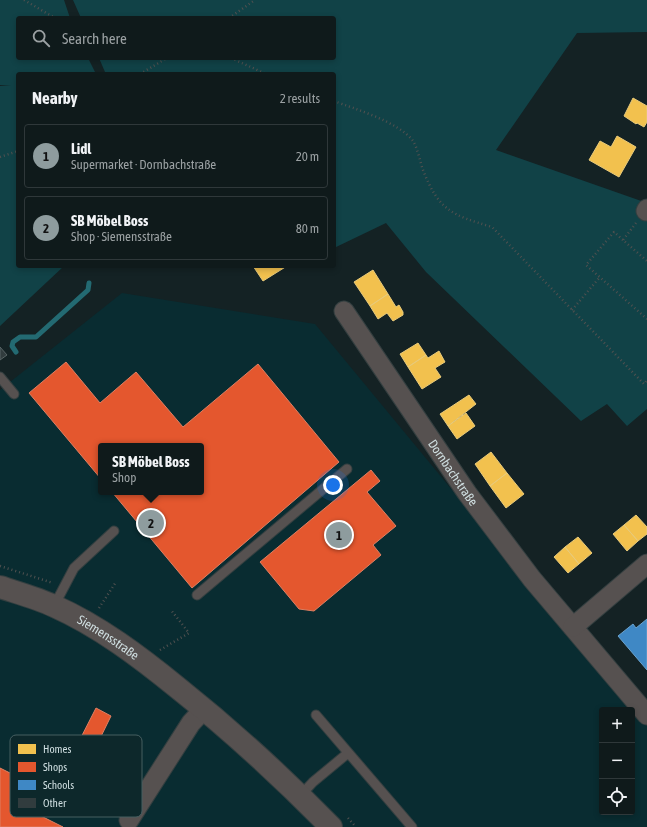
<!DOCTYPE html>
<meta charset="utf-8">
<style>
body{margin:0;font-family:"Asap Condensed",sans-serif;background:#1d2728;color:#f1f3f6}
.controls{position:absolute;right:12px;bottom:12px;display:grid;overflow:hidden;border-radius:4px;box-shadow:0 2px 6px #0003}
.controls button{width:36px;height:36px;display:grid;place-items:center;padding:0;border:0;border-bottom:1px solid #2f383a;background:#0f1a1b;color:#f1f3f6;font:20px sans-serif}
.you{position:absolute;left:333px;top:485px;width:14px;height:14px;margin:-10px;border:3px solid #fff;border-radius:50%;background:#1a73e8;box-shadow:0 0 0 6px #1a73e833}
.badge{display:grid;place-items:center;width:26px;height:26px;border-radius:50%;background:#8e9c9e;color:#111;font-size:13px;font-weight:700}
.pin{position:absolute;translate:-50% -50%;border:2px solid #fff;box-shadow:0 1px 4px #0006}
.popup{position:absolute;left:98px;top:443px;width:106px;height:52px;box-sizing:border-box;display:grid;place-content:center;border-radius:4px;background:#0f1a1b;filter:drop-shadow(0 1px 3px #0005);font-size:13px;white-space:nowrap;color:#9ba1a3}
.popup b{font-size:15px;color:#f1f3f6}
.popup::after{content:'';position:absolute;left:50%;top:100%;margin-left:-8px;border:8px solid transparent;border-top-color:#0f1a1b}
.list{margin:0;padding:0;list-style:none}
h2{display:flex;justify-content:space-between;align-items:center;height:52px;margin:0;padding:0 16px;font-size:17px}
h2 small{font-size:13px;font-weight:400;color:#9ba1a3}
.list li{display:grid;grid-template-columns:26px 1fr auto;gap:12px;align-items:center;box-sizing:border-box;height:64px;margin:0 8px 8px;padding:0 8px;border:1px solid #2f383a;border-radius:4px}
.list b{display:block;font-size:15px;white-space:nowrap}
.list p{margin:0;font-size:13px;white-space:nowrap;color:#9ba1a3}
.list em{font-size:13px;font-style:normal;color:#9ba1a3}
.icon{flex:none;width:22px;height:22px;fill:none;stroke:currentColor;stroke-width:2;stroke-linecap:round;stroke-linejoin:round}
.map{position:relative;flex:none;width:647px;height:827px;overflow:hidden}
.search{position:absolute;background:#0f1a1b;box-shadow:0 2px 6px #0003;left:16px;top:16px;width:320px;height:44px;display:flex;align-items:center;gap:10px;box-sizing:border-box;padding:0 14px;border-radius:4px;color:#9ba1a3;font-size:15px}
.panel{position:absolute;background:#0f1a1b;box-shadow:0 2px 6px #0003;left:16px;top:72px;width:320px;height:196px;border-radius:4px}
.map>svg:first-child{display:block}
.built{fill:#092c31;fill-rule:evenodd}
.green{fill:#114247}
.homes{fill:#f2c14e;stroke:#e8ca7a}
.shops{fill:#e4572e;stroke:#de8063}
.schools{fill:#3f88c5;stroke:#6aa2cd}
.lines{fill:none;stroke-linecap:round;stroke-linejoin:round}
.stream{stroke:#236a72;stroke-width:5}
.building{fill:#313c3e;stroke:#596566}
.service-casing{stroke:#343f40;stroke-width:11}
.minor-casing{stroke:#343f40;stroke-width:21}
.tertiary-casing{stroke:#343f40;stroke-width:24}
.path{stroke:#515150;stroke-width:2.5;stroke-dasharray:1 3;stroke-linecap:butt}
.service{stroke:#565150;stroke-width:9}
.minor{stroke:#565150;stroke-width:19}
.tertiary{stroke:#565150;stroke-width:22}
.labels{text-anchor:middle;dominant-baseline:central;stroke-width:4;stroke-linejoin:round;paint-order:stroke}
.street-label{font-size:13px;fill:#cfdee0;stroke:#0d282b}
.key{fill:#0d282b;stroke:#475f61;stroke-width:1}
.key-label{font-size:11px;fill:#cfdee0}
</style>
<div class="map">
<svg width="647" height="827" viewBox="0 0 647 827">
<rect width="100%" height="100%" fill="#142224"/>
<path class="built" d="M122,293L315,324L647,726V827H0V390ZM101,446H201V492H101ZM602,710H632V812H602Z"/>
<path class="green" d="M0,0H64L70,18H18V58H88L96,74H18V266H64L0,326V86H11L0,85Z
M73,0H647V32L577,33L496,150L647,203V409L627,426L607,404L581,421L426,272L386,223L334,248V74H102L105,72L99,58H334V18H81Z"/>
<path class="homes" d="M633,98L647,106V122L644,127L637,123L636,124L624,116Z
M617,136L636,147L619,177L589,160L600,141L611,147Z
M253,266H287L263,281Z
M373,270L388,294L370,306L354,282Z
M388,294L396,307L399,305L403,312V315L393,321L387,313L378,319L370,306Z
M418,343L426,355L408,367L400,354Z
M439,351L445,362L435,368L441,377L422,389L408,367L426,355L428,358Z
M469,395L476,404L448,426L440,414Z
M466,413L475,426L457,439L448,426Z
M491,452L507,473L490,486L475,464Z
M507,473L524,494L506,508L490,486Z
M636,515L647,527V534L638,541L624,525Z
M624,525L638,541L627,551L613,534Z
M578,537L592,553L579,564L565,547Z
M565,547L579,564L568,573L554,557Z"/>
<path class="shops" d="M66,362L100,403L136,372L183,427L258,364L339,462L192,588L112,492H201V446H101V479L29,393Z
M371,470L380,481L367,492L396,526L373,545L381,555L314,611L299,609L260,562Z
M96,708L111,716L86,767L70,759Z
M0,768L42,789L31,811L63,827H0Z"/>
<path class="schools" d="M647,619V670L618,636L633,624L636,628Z"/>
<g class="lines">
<path class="stream" d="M16,352L12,346L13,342L20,337H36L88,290L89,283"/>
</g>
<path class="building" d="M0,347L7,355L0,360Z"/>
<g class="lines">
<g class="service-casing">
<path id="service" d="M0,377L14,394
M197,595L347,469
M54,606L74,568L114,531
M316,715L412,827
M300,796L313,782L348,753"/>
</g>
<g class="minor-casing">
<g id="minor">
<path d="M646,211L647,209"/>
<path id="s1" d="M344,311L467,493L532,579L647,715"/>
<path d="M573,627L647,564"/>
<path d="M129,820L191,723L204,709"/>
</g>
</g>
<g class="tertiary-casing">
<g id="tertiary">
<path id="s2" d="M0,587C18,593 37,598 54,606C99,626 140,657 178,688C232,731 283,778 331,827"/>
</g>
</g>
<path class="path" d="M24,0L55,18
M229,18L255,0
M231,58L266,74
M140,74L167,58
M334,101C355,109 399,122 413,141C418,149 420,162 423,170C439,211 452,215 492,227L644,384L647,380
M0,157L18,151
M636,223L623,240L647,261
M623,240L614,232L586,265L647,319
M572,310L600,277
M0,566L53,583
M99,608L116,582
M160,650L189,633L171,610
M348,818L356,827"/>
<use href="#service" class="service"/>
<use href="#minor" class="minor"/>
<use href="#tertiary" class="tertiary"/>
</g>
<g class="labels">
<g class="street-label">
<text stroke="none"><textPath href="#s1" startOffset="195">Dornbachstraße</textPath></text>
<text stroke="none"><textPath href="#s2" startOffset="120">Siemensstraße</textPath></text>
</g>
</g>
<rect x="10" y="735" width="132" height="82" rx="6" class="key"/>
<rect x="18" y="744" width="18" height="10" fill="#f2c14e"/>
<rect x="18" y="762" width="18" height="10" fill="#e4572e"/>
<rect x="18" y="780" width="18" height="10" fill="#3f88c5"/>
<rect x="18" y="798" width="18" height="10" fill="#313c3e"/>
<g class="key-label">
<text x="43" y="753">Homes</text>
<text x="43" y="771">Shops</text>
<text x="43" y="789">Schools</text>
<text x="43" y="807">Other</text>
</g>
</svg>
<div class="controls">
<button>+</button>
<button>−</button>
<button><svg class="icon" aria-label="locate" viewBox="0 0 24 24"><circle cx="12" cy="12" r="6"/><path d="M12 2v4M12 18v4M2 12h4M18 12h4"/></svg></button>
</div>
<div class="you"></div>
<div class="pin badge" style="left:339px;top:535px">1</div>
<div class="pin badge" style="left:151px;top:523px">2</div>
<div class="popup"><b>SB Möbel Boss</b>Shop</div>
<div class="search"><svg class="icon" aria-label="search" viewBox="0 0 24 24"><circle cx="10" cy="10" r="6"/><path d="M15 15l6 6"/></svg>Search here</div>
<section class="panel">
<h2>Nearby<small>2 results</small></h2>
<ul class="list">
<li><span class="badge">1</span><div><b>Lidl</b><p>Supermarket · Dornbachstraße</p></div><em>20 m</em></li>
<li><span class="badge">2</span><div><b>SB Möbel Boss</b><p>Shop · Siemensstraße</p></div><em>80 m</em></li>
</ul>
</section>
</div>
